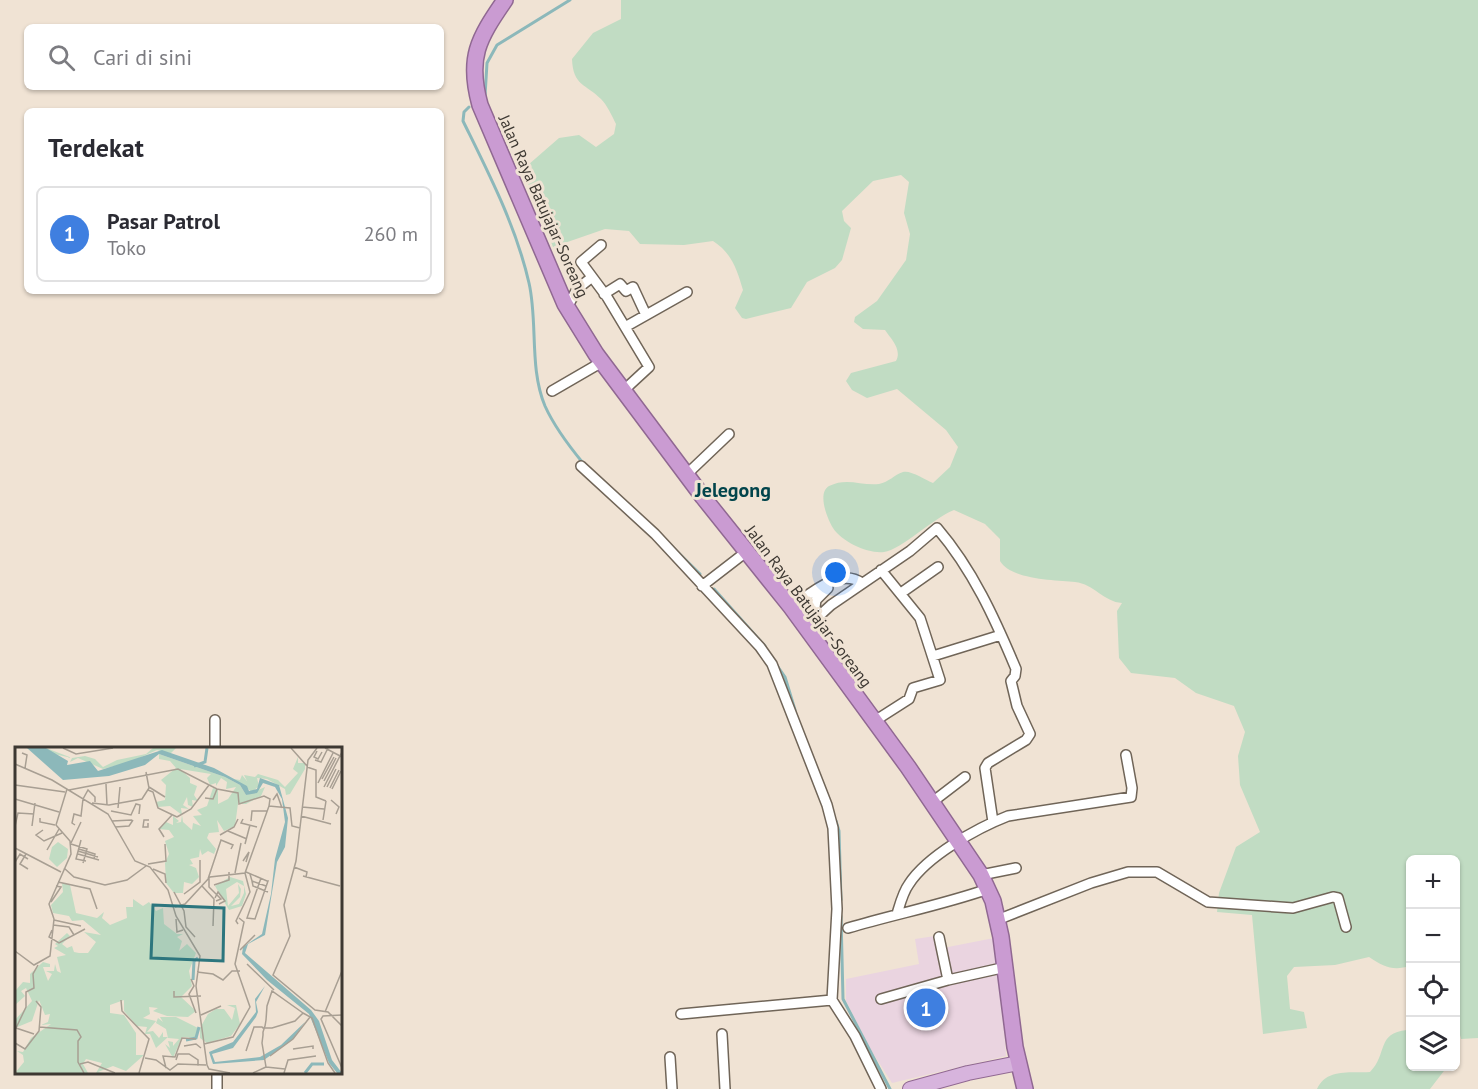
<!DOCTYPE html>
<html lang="id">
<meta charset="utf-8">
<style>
body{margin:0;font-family:"PT Sans",sans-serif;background:#f7f7f7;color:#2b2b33}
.controls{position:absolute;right:18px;bottom:18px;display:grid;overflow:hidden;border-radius:9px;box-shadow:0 2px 4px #0004}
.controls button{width:54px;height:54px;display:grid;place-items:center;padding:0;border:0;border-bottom:2px solid #e1e1e2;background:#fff;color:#2b2b33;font:30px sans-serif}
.you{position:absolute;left:836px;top:573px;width:21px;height:21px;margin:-15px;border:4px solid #fff;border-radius:50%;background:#1a73e8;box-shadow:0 0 0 9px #1a73e833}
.badge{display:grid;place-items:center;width:39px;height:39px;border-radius:50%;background:#2d767e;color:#fff;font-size:20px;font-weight:700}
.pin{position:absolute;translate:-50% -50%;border:3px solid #fff;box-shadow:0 2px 6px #0006}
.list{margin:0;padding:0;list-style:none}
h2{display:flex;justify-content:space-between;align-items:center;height:78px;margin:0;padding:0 24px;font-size:26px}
h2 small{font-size:20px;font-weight:400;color:#7c7c81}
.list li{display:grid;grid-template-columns:39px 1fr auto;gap:18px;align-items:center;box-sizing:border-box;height:96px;margin:0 12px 12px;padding:0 12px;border:2px solid #e1e1e2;border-radius:9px}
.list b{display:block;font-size:22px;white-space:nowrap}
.list p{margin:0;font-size:20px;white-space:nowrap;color:#7c7c81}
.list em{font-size:20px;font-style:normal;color:#7c7c81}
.icon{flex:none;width:33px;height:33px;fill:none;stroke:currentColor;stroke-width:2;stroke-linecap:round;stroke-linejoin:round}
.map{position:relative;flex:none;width:1478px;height:1089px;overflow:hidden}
.search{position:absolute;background:#fff;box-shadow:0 2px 4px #0004;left:24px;top:24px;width:420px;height:66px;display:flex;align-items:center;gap:15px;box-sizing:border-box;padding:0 21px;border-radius:9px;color:#7c7c81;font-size:22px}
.panel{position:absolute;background:#fff;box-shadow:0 2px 4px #0004;left:24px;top:108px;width:420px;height:186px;border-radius:9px}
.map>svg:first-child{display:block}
.commercial{fill:#ead4e0}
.green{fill:#c1dcc3}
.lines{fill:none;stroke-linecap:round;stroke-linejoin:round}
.stream{stroke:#8cb8ba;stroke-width:3}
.minor-casing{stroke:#706558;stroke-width:12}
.primary-casing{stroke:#906892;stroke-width:16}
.trunk-casing{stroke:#906892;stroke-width:18}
.minor{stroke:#fff;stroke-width:9}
.primary{stroke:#d7b4dd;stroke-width:14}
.trunk{stroke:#ca9bd2;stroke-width:15}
.labels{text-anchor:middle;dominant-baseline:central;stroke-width:6;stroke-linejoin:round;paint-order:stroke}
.street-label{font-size:16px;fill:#3d3832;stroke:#f0e3d4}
.quarter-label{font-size:20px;font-weight:bold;fill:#01444b;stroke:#f0e3d4}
.inset-river{fill:none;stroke:#8cb8ba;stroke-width:3}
.inset-road{fill:none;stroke:#a89f93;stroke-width:1.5}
.view{fill:#2d767e;fill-opacity:0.15;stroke:#2d767e;stroke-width:3}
.inset-edge{fill:none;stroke:#3d3832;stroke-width:3}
</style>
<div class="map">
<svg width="1478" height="1089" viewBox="0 0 1478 1089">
<rect width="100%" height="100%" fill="#f0e3d4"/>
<path class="commercial" d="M935,936L938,949L994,938L999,962L1006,1056L892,1083L871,1050L846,1001V979L919,964L915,939Z"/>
<path class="green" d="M621,0H1478V1038L1461,1039L1456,1020V860H1410V966C1393,971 1384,967 1369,957L1335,965L1294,967L1287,976L1290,1009L1304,1012L1307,1028L1263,1034L1252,915L1217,912L1219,893L1236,847L1260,832L1240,785L1238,756L1245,732L1234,706L1196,693L1175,678L1131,673L1119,658L1117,611L1122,603C1104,602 1094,584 1075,582C1056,580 1011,580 1000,561V539L985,524L954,510C933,518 901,550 884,552C868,554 842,542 833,528C827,518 817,493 829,486C847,477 861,486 879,484C889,482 894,475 903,472C911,470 925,480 933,483L950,467L958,447L946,430L897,389L867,398L852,390L846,381L851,373L896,361C902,350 892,340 885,330L863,329L854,322L855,317L877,301L906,260L910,234L904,213L909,182L901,175L873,181L842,211L844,221L851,228L842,260L835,268L807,282L791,308L746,319L742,318L735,308L743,290C737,270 732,253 713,241L684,245L640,244L629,231L605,229L553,247L527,181L528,165L559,138L579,135L596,147L614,134L616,124C612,116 607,105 601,99C586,84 573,86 572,59L593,33L621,19Z
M1407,1030L1410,1032V1066L1447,1067L1430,1089H1317C1326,1068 1351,1073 1370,1072C1388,1054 1376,1033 1407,1030Z"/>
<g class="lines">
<path class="stream" d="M485,96L487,63L497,45L570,0
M469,107L464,112L463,121C489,174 516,226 529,283C538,322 529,368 545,406C554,426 569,446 583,463
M641,516L700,574
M714,589L765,646
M776,664L785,677L795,710
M836,821L839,831L841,900
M841,916L843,999L890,1089"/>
<g class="minor-casing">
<path id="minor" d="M601,245L581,262L607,297L649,367L623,391
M604,294L620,284L626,291L633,287L646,315
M567,308L577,289L591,278
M625,327L687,292
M552,391L602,362
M581,466L655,534L760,647L772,664L827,805L833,828L837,909L832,1000L855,1036L881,1089
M686,475L729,434
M702,586L746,552
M901,593L938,567
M791,607C810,594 839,567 862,583
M813,621L816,600L828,588
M806,628L831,605L910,551L937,528C973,570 995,619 1016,669L1015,676L1011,681L1017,706L1030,734L1026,740L988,763L985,768L993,822
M933,656L1001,635
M215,720V748
M873,722L909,699L913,688L940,680L920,618L881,570
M931,803L965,777
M981,875L1016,868
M897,914C900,904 903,892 909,884C927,856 977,828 1008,816L1131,797L1132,788L1126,755
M997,920L1091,883L1128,872H1157L1208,902L1293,908L1333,897L1338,898L1346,927
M848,928C895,914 942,905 988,889
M939,937L948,980
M881,999L948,980L1006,967
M681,1014L832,1000
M722,1034L725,1089
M670,1057L672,1089
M217,1072V1089"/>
</g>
<g class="primary-casing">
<path id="primary" d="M910,1089L968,1073L1018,1063"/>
</g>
<g class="trunk-casing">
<path id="trunk" d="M505,0C478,39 467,58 480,105L565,304L596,354L703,497L791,607L908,767L981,875L993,901L1001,937L1015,1047L1025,1089"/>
</g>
<use href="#minor" class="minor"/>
<use href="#primary" class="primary"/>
<use href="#trunk" class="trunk"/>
</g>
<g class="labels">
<g class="street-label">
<text transform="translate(544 206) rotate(66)">Jalan Raya Batujajar-Soreang</text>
<text transform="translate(809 606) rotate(53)">Jalan Raya Batujajar-Soreang</text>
</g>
<g class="quarter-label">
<text x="733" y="490">Jelegong</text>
</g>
</g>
<g transform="translate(15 747)">
<rect width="327" height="327" fill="#f0e3d4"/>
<path d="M31,1L57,11L70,9L80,12L88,20L102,13L131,7L138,1H161L155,7L142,3L115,15L88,22L63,11L55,15L57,11L39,7ZM144,7L210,30L225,38L231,48L250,40L246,49L231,57H224V49L220,79L209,84L202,73L204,85L194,86L192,91L201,102L199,107L193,104L187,108L185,102L184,110L175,112L178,117L174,118L181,121L184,130L177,137L169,135L168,146H159L151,136L150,116L154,107L150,94L159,90L154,83L143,82L151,75L158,78V69L164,74L161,76L166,75L167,68L155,59L143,60L141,55L150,53L151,38L146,33L161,21L155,14L144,12ZM165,22L196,27L192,31L195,38L201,36V39L206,31L212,35L211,42L221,40L213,52L203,57V43L198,41L192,59L182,63L187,68L178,69L186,79L178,76L177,83L168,75L166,61L174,62L168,58L172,50L173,58L178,60L177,53L183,54L179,48L182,39L175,36V31ZM283,10V16H290V22L275,47L271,48L270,42L252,32L242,31L244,39L237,45L219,32L225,33L227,28L232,34L229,28L240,30L243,27L263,33L270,40L283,26L278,22ZM43,95L53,102L52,111L42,120L34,112L37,100ZM215,130L228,134L231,147L227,159L214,163L200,139ZM222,135L229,139V146L224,157L216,159L225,150L226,142L223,137L224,146L213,159L211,142ZM47,136L55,138L61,166L82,171L89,165L87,171L95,178L112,171L111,160H118V152L128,159L134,155L141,164L148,161L149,177L162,187H168L162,190L167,194L164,204L172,197L181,206L174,224L177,239L166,250L181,264L173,270L152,269L138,264L143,261L134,260L135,267L128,271L141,274L132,285L138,284L144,291L148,285V290H153L141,301L135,287H130L132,280L122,279L109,264V253L95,258V266L109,268L121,286V308H129L111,324L98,319L83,325L89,326H81L87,316L71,312L68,317L73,326H0L9,315L8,308L2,304L8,305L16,291L36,277L26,278L33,275L35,267L30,268L24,253L17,274L0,281V273L17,254L11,241L6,244L10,249L0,258L1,243L8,235L15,236V227L28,215L35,217V220H28L33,234L37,227L31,224H39L40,217L42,224L46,226L42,210L51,208L39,201L43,199L40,197L52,186L55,189L47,197L52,201L57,199L59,205L64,206H73L81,195L69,185L86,188L68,173L57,174L54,169L38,166L36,158L48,145ZM212,258H221L225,277L216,289L192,296L185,291V281L193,267L201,262H209L217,273L220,261ZM145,270H161L183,281L181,291L167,290L158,311L150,297L155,301L153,294L158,295V299L164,292L153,291L151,282L141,276L143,271L148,275Z" fill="#c1dcc3" fill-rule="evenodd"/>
<path d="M12,1H31L53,14L52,18L75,14L83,24L147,3L199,21L232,39L234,44L242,42L245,31L264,38L273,71L270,100L262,115L250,188L233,197L230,206L296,263L304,274L317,313L327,326H322L314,316L294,267L252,233L227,207L228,200L247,187L256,147L260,112L270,75L267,52L260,40L248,36L242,46L231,48L225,38L210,30L144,7L130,18L94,29L48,33ZM250,239L241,255L243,265L241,270L218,301L197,307L200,315L245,310L266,298L290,275L277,293L249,313L198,317L194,305L218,295L241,265L240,252Z" fill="#8cb8ba"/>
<path class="inset-river" d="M179,19L190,15L192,1M178,233L179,214L183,211M171,293L181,291L184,280M290,326L297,317H309"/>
<path class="inset-road" d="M48,1L61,7L98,1M276,1L292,19M302,1L293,13L281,114L269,158L275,189L258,228L300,263L313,265L327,279M310,1L327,10M302,4L299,10L303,12L307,5M7,6L12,8L10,21M300,13L306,15L313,1M0,17L37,33L93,67L120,114L135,120L153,143L161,169L185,209L181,239L192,318L194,322L215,326M292,20L301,23V50L311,54M307,32L319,10M309,34L321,11M303,36L318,6M91,37L92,58M0,38L50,45M134,40L150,50M309,40L327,5M312,40L321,22M315,41L324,23M317,42L326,24M54,43L163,22L202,42L223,46L224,57L249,49L255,52L254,59M133,43L138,45L143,61L162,70M190,51L198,52L202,42M0,52L44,65M68,52L73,43L80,50V55M258,53L262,47L267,61M316,53L324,60L321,67M77,56L94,58L127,52L134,41L131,25M287,60L309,62M103,61L105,40M96,64L116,68L121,57L125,58L124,67M286,69L316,77M162,70L176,62L194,38M25,71V75L40,78M228,72L226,76L242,80M308,73L311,54M97,74L117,73M236,74L237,64H252M133,76V80H128L129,73H134M60,78L57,76L59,67L66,69L68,52M0,79L3,66L19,67M17,79L20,56M100,80L114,79L118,73M28,83L21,88L29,94L47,86M213,84L232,92M205,88L219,80L223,72M149,90L144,82L157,68M66,93L61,112L71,114M56,96L66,75M56,97L72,102L68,116M230,97L235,78M0,101L46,125M64,102L80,107L79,112M32,103L44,82M63,104L83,110M11,107L5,117L13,122M63,107L84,113M228,114L234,105L231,115M0,115L5,107L13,112M133,117L151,114L150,97M279,120L292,125L291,130M49,121L59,130L90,138L112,133L131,119M138,122L150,127L151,136M231,125L252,134H253L240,172L232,171L246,131M220,126L226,96M235,127L237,134L251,139M288,129L325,139M194,131V140L206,152L201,154M193,132L206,93L218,98L216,102M237,134L238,139L253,145M43,135L75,142L82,162M199,138L214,133V125M187,139L199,152L198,179M159,145L169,164L171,180L180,190M169,147L185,135V113M200,151L203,145L210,154L204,157M36,155L46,140L41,139M160,160L170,157L195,130L230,126L254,59L275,61L277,79L285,81M161,172L162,185L168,183M39,173L66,179M223,177L221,174L235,145L230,126M38,178L54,180L59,188M37,183L34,190L44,196L70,182M225,203L240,188M0,204L19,218L35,209L39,172L34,157L56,107L55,94L41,78L52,42M232,217L259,243M182,225L198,227L208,233L217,224H225M176,232L179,239L174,247L181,266M159,244V250L186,249M106,253L107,264L134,292L124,326M310,265L327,224M288,266L297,271L313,316L320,326M186,268L206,259M327,268L308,269L306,272L327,321M24,280L62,283L66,290L63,294V315L69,326M19,287L1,281L11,260V245L19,241L18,227L23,218M0,296L10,302L24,284L26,260L21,254M189,297L218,290L235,260L220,217L229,175L224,171M169,299L181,297L186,301M278,302L298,299V302M231,304L239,280H247L248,281H257L280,274L288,266L257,244L252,259L251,273L250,279L249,281V282L248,285V288L247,296L251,320L238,326M255,309L278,292L295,270M130,311L141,313L155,323L163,317L191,318M161,313L163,307H174L183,313V319M65,317L73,315L100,326M251,320L270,322M151,321L148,309L160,310L167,291L181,292M269,326L273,313L301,309"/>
<path class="view" d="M138,158L209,161L208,214L136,211Z"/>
<rect width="327" height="327" class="inset-edge"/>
</g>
</svg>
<div class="controls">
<button>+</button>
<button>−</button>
<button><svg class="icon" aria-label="locate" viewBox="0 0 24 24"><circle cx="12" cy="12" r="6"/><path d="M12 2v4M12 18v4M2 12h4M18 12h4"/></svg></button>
<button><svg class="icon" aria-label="layers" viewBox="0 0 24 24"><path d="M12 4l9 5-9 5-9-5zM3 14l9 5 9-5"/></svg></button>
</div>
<div class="you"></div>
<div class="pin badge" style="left:926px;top:1008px;background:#3f7fe0">1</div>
<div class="search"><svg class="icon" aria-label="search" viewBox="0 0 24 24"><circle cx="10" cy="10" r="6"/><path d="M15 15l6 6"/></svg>Cari di sini</div>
<section class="panel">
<h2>Terdekat<small></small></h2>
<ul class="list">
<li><span class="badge" style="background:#3f7fe0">1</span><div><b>Pasar Patrol</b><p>Toko</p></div><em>260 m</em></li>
</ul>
</section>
</div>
